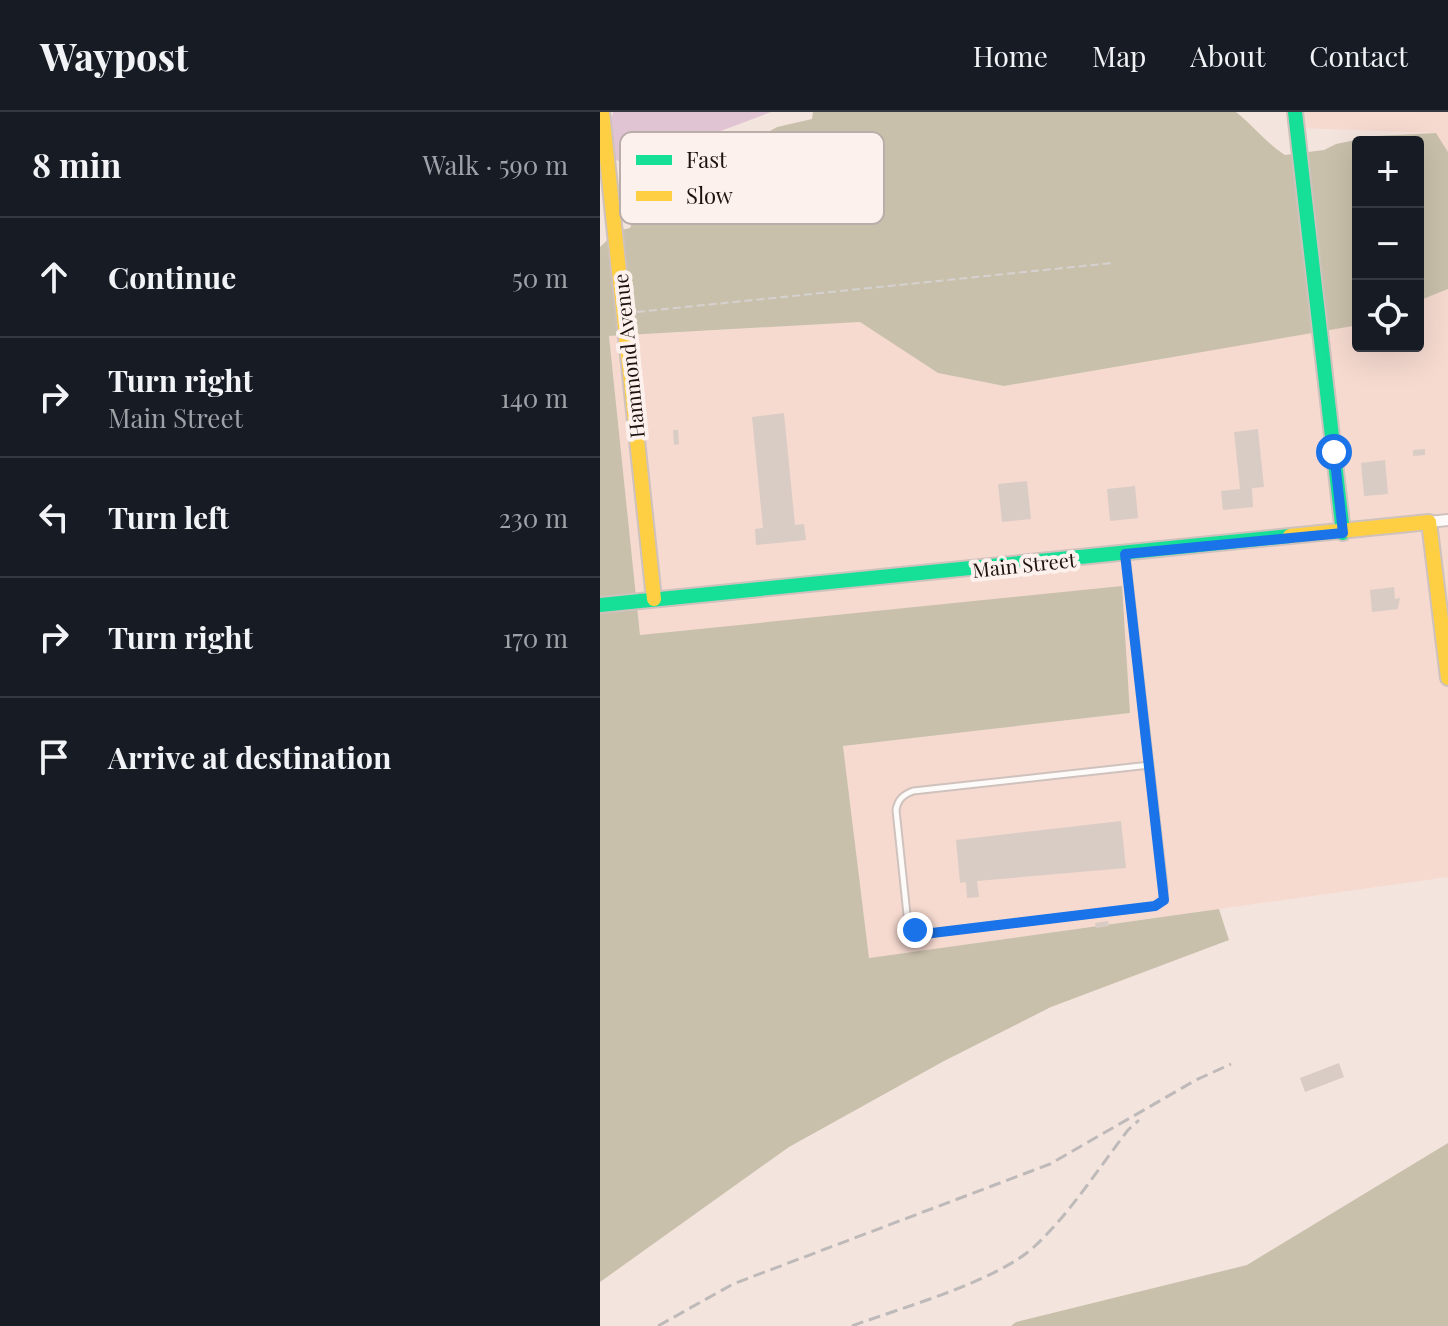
<!DOCTYPE html>
<meta charset="utf-8">
<style>
body{margin:0;font-family:"Playfair Display",serif;background:#242831;color:#f1f3f6}
.controls{position:absolute;right:24px;top:24px;display:grid;overflow:hidden;border-radius:8px;box-shadow:0 8px 32px #0002}
.controls button{width:72px;height:72px;display:grid;place-items:center;padding:0;border:0;border-bottom:2px solid #363941;background:#171b24;color:#f1f3f6;font:40px sans-serif}
.stop{position:absolute;width:24px;height:24px;margin:-18px;border:6px solid #1a73e8;border-radius:50%;background:#fff}
.stop.end{background:#1a73e8;border-color:#fff;box-shadow:0 2px 8px #0008}
.list{margin:0;padding:0;list-style:none}
h2{display:flex;justify-content:space-between;align-items:center;height:104px;margin:0;padding:0 32px;font-size:34px}
h2 small{font-size:26px;font-weight:400;color:#9ea1a6}
.list li{display:grid;grid-template-columns:52px 1fr auto;gap:24px;align-items:center;box-sizing:border-box;height:120px;padding:0 32px;border-top:2px solid #363941}
.list b{display:block;font-size:30px;white-space:nowrap}
.list p{margin:0;font-size:26px;white-space:nowrap;color:#9ea1a6}
.list em{font-size:26px;font-style:normal;color:#9ea1a6}
.icon{flex:none;width:44px;height:44px;fill:none;stroke:currentColor;stroke-width:2;stroke-linecap:round;stroke-linejoin:round}
.map{position:relative;flex:none;width:848px;height:1214px;overflow:hidden}
header{display:flex;align-items:center;gap:48px;box-sizing:border-box;height:112px;padding:0 40px;background:#171b24;border-bottom:2px solid #363941}
header strong{font-size:38px}
nav{display:flex;gap:44px;margin-inline-start:auto;font-size:28px}
main{display:flex}
aside{flex:1;background:#171b24}
.map>svg:first-child{display:block}
.built{fill:#f6dad0}
.forest{fill:#c9c0ab}
.water{fill:#e0c4d3}
.building{fill:#d8ccc4}
.lines{fill:none;stroke-linecap:round;stroke-linejoin:round}
.lane-casing{stroke:#cfc2bd;stroke-width:9}
.street-casing{stroke:#cfc2bd;stroke-width:14}
.fast-casing{stroke:#cfc2bd;stroke-width:18}
.slow-casing{stroke:#cfc2bd;stroke-width:18}
.path{stroke:#d5d1d0;stroke-width:2;stroke-dasharray:8 4;stroke-linecap:butt}
.lane{stroke:#fdfbfa;stroke-width:5}
.street{stroke:#fdfbfa;stroke-width:10}
.fast{stroke:#16e098;stroke-width:14}
.slow{stroke:#ffcf43;stroke-width:14}
.rail{stroke:#bebab9;stroke-width:3;stroke-dasharray:12 6;stroke-linecap:butt}
.route{stroke:#1a73e8;stroke-width:10}
.labels{text-anchor:middle;dominant-baseline:central;stroke-width:8;stroke-linejoin:round;paint-order:stroke}
.street-label{font-size:20px;fill:#1c120f;stroke:#fdf1ed}
.key{fill:#fdf1ed;stroke:#baaeaa;stroke-width:2}
.key-label{font-size:22px;fill:#1c120f}
</style>
<header>
<strong>Waypost</strong>
<nav><a>Home</a><a>Map</a><a>About</a><a>Contact</a></nav>
</header>
<main>
<aside>
<h2>8 min<small>Walk · 590 m</small></h2>
<ul class="list">
<li><svg class="icon" aria-label="ahead" viewBox="0 0 24 24"><path d="M12 20V5M6 11l6-6 6 6"/></svg><div><b>Continue</b></div><em>50 m</em></li>
<li><svg class="icon" aria-label="right" viewBox="0 0 24 24"><path d="M7 20v-9h11M14 6l5 5-5 5"/></svg><div><b>Turn right</b><p>Main Street</p></div><em>140 m</em></li>
<li><svg class="icon" aria-label="left" viewBox="0 0 24 24"><path d="M17 20v-9H6M10 6l-5 5 5 5"/></svg><div><b>Turn left</b></div><em>230 m</em></li>
<li><svg class="icon" aria-label="right" viewBox="0 0 24 24"><path d="M7 20v-9h11M14 6l5 5-5 5"/></svg><div><b>Turn right</b></div><em>170 m</em></li>
<li><svg class="icon" aria-label="arrive" viewBox="0 0 24 24"><path d="M6 21V4h12l-3 4 3 4H6"/></svg><div><b>Arrive at destination</b></div></li>
</ul>
</aside>
<div class="map">
<svg width="848" height="1214" viewBox="0 0 848 1214">
<rect width="100%" height="100%" fill="#f4e4de"/>
<path class="built" d="M693,0H848V40L835,21L698,16Z
M848,177V765L269,846L243,634L530,601L521,475L40,523L9,224L261,210L338,261L404,274L758,212V234H818V189Z"/>
<path class="forest" d="M213,0H636C654,14 666,31 685,43L724,38L736,32L775,24L836,21L848,40V177L818,189V30H758V212L753,214L404,274L338,261L260,210L9,224L40,523L522,474L530,601L243,634L269,846L619,797L629,828L451,895L344,949L189,1035L0,1170V135L17,119L30,116L35,103L108,54L177,15L212,7Z
M848,1031V1214H411L416,1210L647,1153Z"/>
<path class="water" d="M13,0H171L73,37L32,50L24,51L16,48C11,33 8,14 13,0Z"/>
<path class="building" d="M184,301L195,413L204,412L206,428L156,433L155,417L163,416L152,305Z
M658,317L664,375L652,376L653,395L623,398L621,379L640,377L634,320Z
M73,318H78L79,332L74,333Z
M825,337V343L813,344V338Z
M785,348L788,382L764,384L761,351Z
M427,369L431,407L402,410L398,372Z
M535,374L538,406L510,409L507,377Z
M794,475L795,487L800,486L798,497L772,500L770,478Z
M521,709L526,756L377,769L379,785L367,786L366,770L360,771L356,728Z
M508,809L509,814L496,816L495,811Z
M739,951L744,965L705,980L700,966Z"/>
<g class="lines">
<g class="lane-casing">
<path id="lane" d="M526,443L564,775V788L555,794L324,822L308,812L296,698C298,687 303,683 313,679L550,653"/>
</g>
<g class="street-casing">
<path id="street" d="M829,410L848,408"/>
</g>
<g class="fast-casing">
<path id="fast" d="M695,0L743,421
M0,493L690,424"/>
</g>
<g class="slow-casing">
<path id="slow" d="M2,0L54,487
M690,424L829,410L848,566"/>
</g>
<path class="path" d="M37,200L512,151"/>
<use href="#lane" class="lane"/>
<use href="#street" class="street"/>
<use href="#fast" class="fast"/>
<use href="#slow" class="slow"/>
<path class="rail" d="M58,1214L133,1172L450,1052L596,968L631,952
M252,1214C303,1195 399,1169 436,1133C471,1100 498,1057 528,1018L539,1008"/>
</g>
<g class="lines">
<path class="route" d="M315,818L324,822L555,794L564,788L525,442L743,421L734,340"/>
</g>
<g class="labels">
<g class="street-label">
<text transform="translate(28 244) rotate(-96)">Hammond Avenue</text>
<text transform="translate(424 452) rotate(-6)">Main Street</text>
</g>
</g>
<rect x="20" y="20" width="264" height="92" rx="12" class="key"/>
<rect x="36" y="43" width="36" height="10" fill="#16e098"/>
<rect x="36" y="79" width="36" height="10" fill="#ffcf43"/>
<g class="key-label">
<text x="86" y="56">Fast</text>
<text x="86" y="92">Slow</text>
</g>
</svg>
<div class="controls">
<button>+</button>
<button>−</button>
<button><svg class="icon" aria-label="locate" viewBox="0 0 24 24"><circle cx="12" cy="12" r="6"/><path d="M12 2v4M12 18v4M2 12h4M18 12h4"/></svg></button>
</div>
<div class="stop" style="left:734px;top:340px"></div>
<div class="stop end" style="left:315px;top:818px"></div>
</div>
</main>
